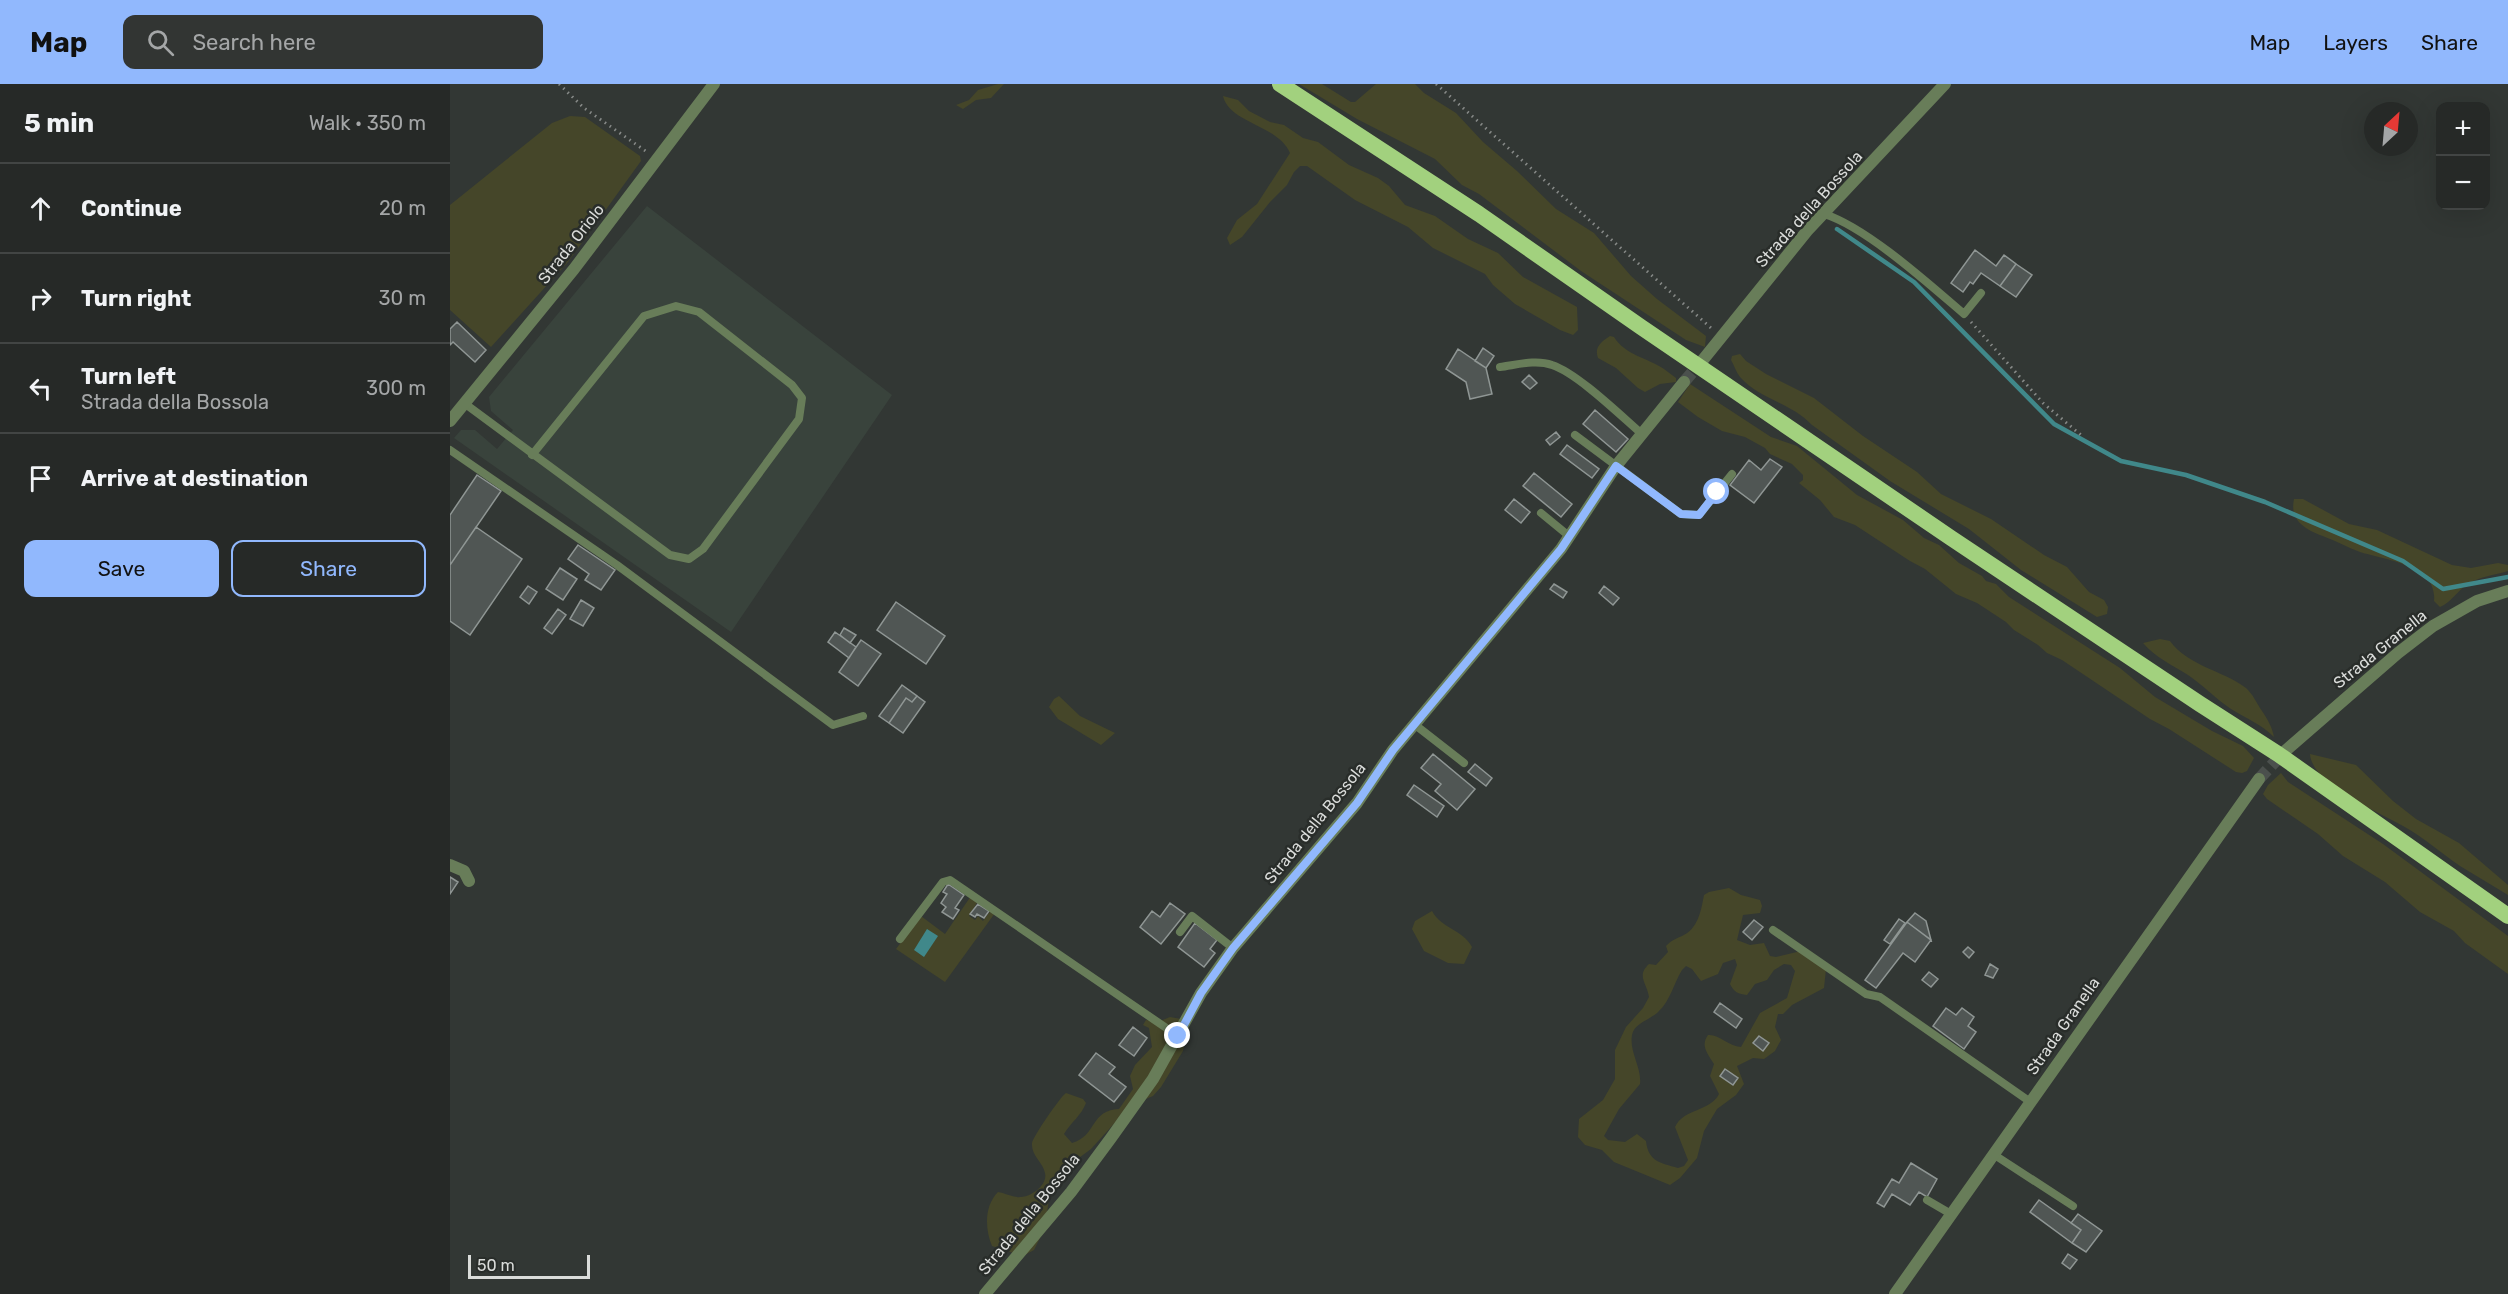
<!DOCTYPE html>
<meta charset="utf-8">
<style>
body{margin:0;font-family:Rubik,sans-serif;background:#323533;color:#f1f3f6}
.controls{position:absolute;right:18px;top:18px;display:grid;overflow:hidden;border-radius:12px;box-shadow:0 6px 24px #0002}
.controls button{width:54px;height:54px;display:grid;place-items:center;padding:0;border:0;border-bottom:2px solid #424544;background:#262927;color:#f1f3f6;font:30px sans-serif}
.compass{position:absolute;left:1914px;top:18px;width:54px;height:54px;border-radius:50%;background:#262927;box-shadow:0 6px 24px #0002;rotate:26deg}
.scale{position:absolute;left:18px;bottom:15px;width:122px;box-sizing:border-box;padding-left:6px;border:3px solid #dadcda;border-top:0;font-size:16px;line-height:21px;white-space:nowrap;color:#dadcda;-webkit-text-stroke:4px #292d2a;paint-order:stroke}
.stop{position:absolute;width:18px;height:18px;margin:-14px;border:4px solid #91b8fd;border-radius:50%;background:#fff}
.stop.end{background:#91b8fd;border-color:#fff;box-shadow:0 2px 6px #0008}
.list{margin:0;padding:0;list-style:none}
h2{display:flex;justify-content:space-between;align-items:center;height:78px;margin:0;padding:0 24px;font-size:26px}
h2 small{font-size:20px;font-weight:400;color:#a4a6a7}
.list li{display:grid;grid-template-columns:39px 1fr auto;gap:18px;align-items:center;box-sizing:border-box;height:90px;padding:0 24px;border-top:2px solid #424544}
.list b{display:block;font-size:22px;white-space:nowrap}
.list p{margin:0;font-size:20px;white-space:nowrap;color:#a4a6a7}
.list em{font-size:20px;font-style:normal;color:#a4a6a7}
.actions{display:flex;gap:12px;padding:18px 24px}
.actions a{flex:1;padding:14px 0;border:2px solid #91b8fd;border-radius:12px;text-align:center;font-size:21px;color:#91b8fd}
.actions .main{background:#91b8fd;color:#111}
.icon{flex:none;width:33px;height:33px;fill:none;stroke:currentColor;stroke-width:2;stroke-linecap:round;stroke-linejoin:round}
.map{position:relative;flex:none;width:2058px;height:1210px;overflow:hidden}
header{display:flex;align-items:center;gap:36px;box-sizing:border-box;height:84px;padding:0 30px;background:#91b8fd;color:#111}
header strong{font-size:28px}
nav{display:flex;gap:33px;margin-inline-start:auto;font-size:21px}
.search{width:420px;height:54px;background:#323533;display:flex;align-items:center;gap:15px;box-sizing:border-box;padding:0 21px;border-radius:12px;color:#a4a6a7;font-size:22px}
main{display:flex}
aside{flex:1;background:#262927}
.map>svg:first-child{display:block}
.built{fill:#39433c}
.green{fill:#454629;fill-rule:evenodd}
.water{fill:#40888a}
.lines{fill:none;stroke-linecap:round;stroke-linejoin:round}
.stream{stroke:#40888a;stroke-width:4.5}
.building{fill:#505654;stroke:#8f9694;stroke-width:1.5}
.minor-tunnel{stroke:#4b504d;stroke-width:12;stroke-dasharray:12 6;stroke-linecap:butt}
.path{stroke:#878a88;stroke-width:3;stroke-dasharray:1.5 4.5;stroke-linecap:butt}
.service{stroke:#687d59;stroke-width:8}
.minor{stroke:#687d59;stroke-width:12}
.tertiary{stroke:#687d59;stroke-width:12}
.trunk{stroke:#a2d17e;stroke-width:16}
.route{stroke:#91b8fd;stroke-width:8}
.labels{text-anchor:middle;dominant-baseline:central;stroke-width:5;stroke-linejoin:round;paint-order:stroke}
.street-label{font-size:16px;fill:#dadcda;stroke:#292d2a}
</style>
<header>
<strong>Map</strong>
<div class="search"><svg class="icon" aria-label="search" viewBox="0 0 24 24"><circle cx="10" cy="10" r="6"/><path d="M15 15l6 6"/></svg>Search here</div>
<nav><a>Map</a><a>Layers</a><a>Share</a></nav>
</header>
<main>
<aside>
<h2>5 min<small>Walk · 350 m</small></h2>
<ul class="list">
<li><svg class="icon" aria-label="ahead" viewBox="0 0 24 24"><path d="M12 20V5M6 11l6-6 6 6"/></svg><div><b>Continue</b></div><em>20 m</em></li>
<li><svg class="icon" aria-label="right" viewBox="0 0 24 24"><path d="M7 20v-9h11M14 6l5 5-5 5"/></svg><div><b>Turn right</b></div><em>30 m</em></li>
<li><svg class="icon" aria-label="left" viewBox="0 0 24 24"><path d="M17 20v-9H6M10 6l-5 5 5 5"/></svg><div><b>Turn left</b><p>Strada della Bossola</p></div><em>300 m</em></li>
<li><svg class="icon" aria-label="arrive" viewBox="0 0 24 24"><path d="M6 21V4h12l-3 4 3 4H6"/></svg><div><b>Arrive at destination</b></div></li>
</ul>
<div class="actions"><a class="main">Save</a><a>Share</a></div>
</aside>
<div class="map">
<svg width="2058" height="1210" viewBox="0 0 2058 1210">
<rect width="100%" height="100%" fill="#323734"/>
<path class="built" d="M197,122L442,311L281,548L4,354L11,346H25L47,365L63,346L41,327L39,313Z"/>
<path class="green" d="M548,0H554L541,14L526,16L513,25L506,21L519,16L528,6Z
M849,0H872L901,18H905L926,0H965L974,9L1006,29L1033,58L1067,87L1106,125L1144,149L1181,192L1207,215L1256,252L1255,263L1236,256L1131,187L1029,110L1012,101L985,75L907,35Z
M773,12L788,16L799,27L820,38L834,41L853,54L868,58L899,81L928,94L939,102L955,121L985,132L1018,155L1048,169L1073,193L1127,223L1128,246L1123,251L1110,246L1065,220L1043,201L1035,190L983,164L958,143L905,116L857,82H850L844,88L837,101L820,118L792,153L780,161L777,154L787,136L807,120L840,69C828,41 779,39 773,12Z
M120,32L135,33L190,72L191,77L118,178L41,263L0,226V121L102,39Z
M1160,252L1164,253C1175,271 1198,274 1214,285C1218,288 1222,291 1226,294V298L1210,300L1195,308L1188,304L1166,284L1148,274C1144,263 1151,258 1160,252Z
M1290,270L1296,277L1316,290L1364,314L1413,352L1467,388L1491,410L1541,435L1594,471L1617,483L1639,508L1654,516L1658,523L1657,530L1647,533L1571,486L1519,445L1440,397L1362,341C1342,319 1309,315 1290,293C1286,288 1284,281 1281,276L1282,272Z
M1240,300L1321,353L1347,362L1407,411L1453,436L1474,454L1489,461L1509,479L1532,492L1536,497L1546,500L1559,513L1670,584L1705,613L1762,647L1793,662L1804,674L1797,687L1792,689L1786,688L1719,645L1700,635L1612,576L1597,569L1588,561L1564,546L1556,538L1527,519L1506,510L1475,485L1460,477L1405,441L1384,433L1370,416L1349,399L1353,396V391L1342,380L1320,370L1315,364L1295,353L1272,347L1248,333L1228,318Z
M1844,415H1853L1899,440L1927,446L2002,481L2021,484L2048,479L2058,481V487C2045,491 2028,493 2016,501C2007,508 2001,518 1990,523L1984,517C1988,481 1935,476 1910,468C1898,464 1887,457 1875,453C1857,446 1839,438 1844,415Z
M1710,555L1720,557C1738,582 1772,586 1796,604C1803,610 1807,620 1812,627C1818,636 1822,643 1824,653C1811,640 1797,635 1781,625C1766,615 1753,601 1738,591C1722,581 1705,573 1693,559Z
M609,612L630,632L665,649L651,661L608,635L599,623L604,615Z
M1860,670L1906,681L1943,717L1966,735L2009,759L2058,801V811C2042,801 2026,792 2010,782C1991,769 1973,753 1953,742C1929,728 1862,701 1860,670Z
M1831,689L1838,698L1933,760L2058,852V890L2015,859L2004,847L1970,828L1935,798L1893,772L1868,750L1817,715L1813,710L1818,701Z
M1279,804L1291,811L1310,816L1312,822L1310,829L1293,831L1287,856L1300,861L1314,859L1320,872L1326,873L1351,867L1376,885L1374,904L1342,921L1333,930H1328L1325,943L1331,956L1325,967L1314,975L1303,974L1287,982L1294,1000L1286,1011L1267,1025L1254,1047L1247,1074L1230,1094L1220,1101L1164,1078L1152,1066L1135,1061L1128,1053L1129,1035L1153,1016L1165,995V966L1176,943L1193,924L1199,913C1197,899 1186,892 1199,880L1206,881L1218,868L1216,862C1222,856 1225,855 1232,852C1248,845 1251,827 1254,811L1259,808ZM1285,875L1287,881L1280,900C1284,908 1288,910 1297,911L1305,900L1317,896L1324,886L1334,880L1341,881L1345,887L1337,914L1310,929L1291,963C1278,962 1269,950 1258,951C1250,962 1258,970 1264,980L1260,992L1269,1010C1260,1028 1234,1024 1225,1043L1238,1076L1234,1082L1228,1084C1210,1079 1198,1077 1196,1057L1187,1050L1175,1058L1158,1056L1154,1052L1169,1025L1190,1000C1192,984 1179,968 1182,951C1184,939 1202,935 1209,927C1220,917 1224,899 1232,886L1236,882L1242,885L1251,897L1268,890L1273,879Z
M521,812L528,817L519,832L525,836L528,832L533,837L541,826L545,829L495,898L446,865L471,832L495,850Z
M982,827C991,844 1013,846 1022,863L1014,880L998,879L974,867L962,845L965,837Z
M720,933L731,935L737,946L733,967L711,1003L703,1012L681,1021L641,1065L622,1079L614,1095L605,1104L599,1114L595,1144L584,1166L573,1172L542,1162C535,1145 534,1122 548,1108C555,1109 564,1114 571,1113C581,1113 598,1101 595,1089C593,1078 581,1072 582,1059C583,1053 610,1013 616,1009L633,1015L636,1019C631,1032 621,1038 614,1050L622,1059C647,1052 640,1026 669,1025L683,1005L680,992L685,981L702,963L699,944L693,941L696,936L708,938Z"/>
<path class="water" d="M477,845L488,852L474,873L464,866Z"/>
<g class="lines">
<path class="stream" d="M1387,145L1464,198L1604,340L1671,377L1736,391L1815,418L1953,477L1993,505L2058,493"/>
</g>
<path class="building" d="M1525,166L1546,182L1554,171L1566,180L1550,202L1531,189L1523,200L1520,198L1513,208L1501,199Z
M1566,180L1582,191L1566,213L1550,202Z
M7,238L36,266L25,278L3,258L0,261V245Z
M1033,264L1044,272L1036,284L1025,277Z
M1008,265L1036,284L1042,310L1020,315L1016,298L996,285Z
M1079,291L1087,299L1080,305L1072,298Z
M1145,326L1178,355L1166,368L1133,340Z
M1106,348L1110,353L1100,361L1096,356Z
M1117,361L1149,385L1142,394L1110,370Z
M1320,375L1332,383L1304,419L1280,401L1299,376L1311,386Z
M1084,389L1122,420L1111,433L1073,402Z
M27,391L51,407L0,481V431Z
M1064,415L1080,428L1071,439L1055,426Z
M26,443L72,475L20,551L0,537V481Z
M128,461L165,486L151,506L135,496L139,490L118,475Z
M110,484L127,495L113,516L96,505Z
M1104,500L1117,508L1113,514L1100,505Z
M78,502L87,508L79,520L70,513Z
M1154,502L1169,514L1163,521L1149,509Z
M131,516L144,524L133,542L120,535Z
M446,518L495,552L476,580L427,546Z
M108,525L116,531L102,550L94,544Z
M394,544L406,551L400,559L390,551Z
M385,548L406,563L399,574L378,558Z
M411,556L431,570L408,602L389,588Z
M452,601L467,612L462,618L456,614L439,639L429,632Z
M467,612L475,618L453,649L439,639L456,614L462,618Z
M983,670L1025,705L1007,726L985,707L991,700L971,684Z
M1025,680L1042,694L1036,702L1018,688Z
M964,701L994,722L987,733L957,711Z
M0,793L8,798L0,810Z
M498,800L514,811L505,824L509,826L503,835L492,828L496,823L491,819L497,810L493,808Z
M720,819L735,830L711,860L690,843L702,827L710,833Z
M528,820L539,827L534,834L527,830L525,833L520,830Z
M1465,829L1476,837L1481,856L1457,838Z
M1449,835L1455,839L1440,860L1434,856Z
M1304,836L1313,843L1302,856L1293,848Z
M1457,838L1481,856L1465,878L1453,869L1426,904L1415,896Z
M745,839L767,856L760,865L765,869L754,883L728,863Z
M1518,863L1524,868L1519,874L1513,868Z
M1540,880L1548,885L1543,894L1535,891Z
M1479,888L1488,895L1481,903L1472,896Z
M1270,919L1292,935L1286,944L1264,928Z
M1496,924L1506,931L1512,924L1524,933L1518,942L1526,948L1514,965L1483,942Z
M683,943L697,954L684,972L669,961Z
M1309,952L1319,959L1313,967L1303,959Z
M646,969L665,983L659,990L676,1003L664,1018L629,991Z
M1275,985L1288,994L1283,1001L1270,992Z
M1461,1079L1487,1095L1477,1113L1469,1108L1460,1121L1442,1110L1434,1123L1427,1119L1442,1095L1449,1099Z
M1589,1116L1631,1146L1622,1159L1580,1128Z
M1628,1130L1652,1147L1636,1168L1622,1159L1631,1146L1621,1139Z
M1618,1170L1627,1176L1620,1185L1612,1179Z"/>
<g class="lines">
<path class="minor-tunnel" d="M1234,298L1252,277
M1809,695L1834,668"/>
<path class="path" d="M109,0L134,24L197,68
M986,0L1261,244
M1521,238L1593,319L1631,351"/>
<path class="service" d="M1374,130C1416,143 1479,200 1514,230L1531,209
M1050,283C1066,281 1086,275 1102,281C1127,289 1170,331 1192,350
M14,319L220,471L239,475L253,465L349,335L352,314L342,301L249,228L226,222L194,232L82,371
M1125,351L1231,430L1249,431L1282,390
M0,366L167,481L383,641L413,632
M1091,429L1119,452
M964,640L1014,679
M1323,846L1416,910L1430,913L1579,1017
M730,848L742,832L783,864
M450,855L493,798L500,796L728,952
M1543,1070L1623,1122
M1477,1116L1501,1130"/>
<path class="minor" d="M1252,277L1357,147L1495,0
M1834,668L1948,569L1983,542L2027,517L2058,507
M0,781L14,787L19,797
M535,1210L621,1108L661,1054L703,995L751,909L783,864L907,719L943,666L1111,465L1166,382L1234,298
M1445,1210L1809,695"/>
<path class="tertiary" d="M0,337L124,185L264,0"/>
<path class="trunk" d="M830,0L1029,130L1191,243L1501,454L1750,620L1828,670L2058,832"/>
</g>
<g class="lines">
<path class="route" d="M728,952L751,909L783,864L907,719L943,666L1111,465L1166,382L1231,430L1249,431L1267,408"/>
</g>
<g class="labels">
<g class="street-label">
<text transform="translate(1359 125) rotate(-48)">Strada della Bossola</text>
<text transform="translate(121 160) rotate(-52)">Strada Oriolo</text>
<text transform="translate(1930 565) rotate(-39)">Strada Granella</text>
<text transform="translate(865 739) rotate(-51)">Strada della Bossola</text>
<text transform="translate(1613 942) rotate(-55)">Strada Granella</text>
<text transform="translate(579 1130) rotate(-51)">Strada della Bossola</text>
</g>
</g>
</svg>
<div class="controls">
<button>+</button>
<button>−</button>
</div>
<svg class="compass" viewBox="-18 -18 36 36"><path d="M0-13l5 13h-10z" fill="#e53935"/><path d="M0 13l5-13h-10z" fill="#a4a6a7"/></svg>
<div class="scale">50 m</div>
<div class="stop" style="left:1267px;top:408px"></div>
<div class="stop end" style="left:728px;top:952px"></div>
</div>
</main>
